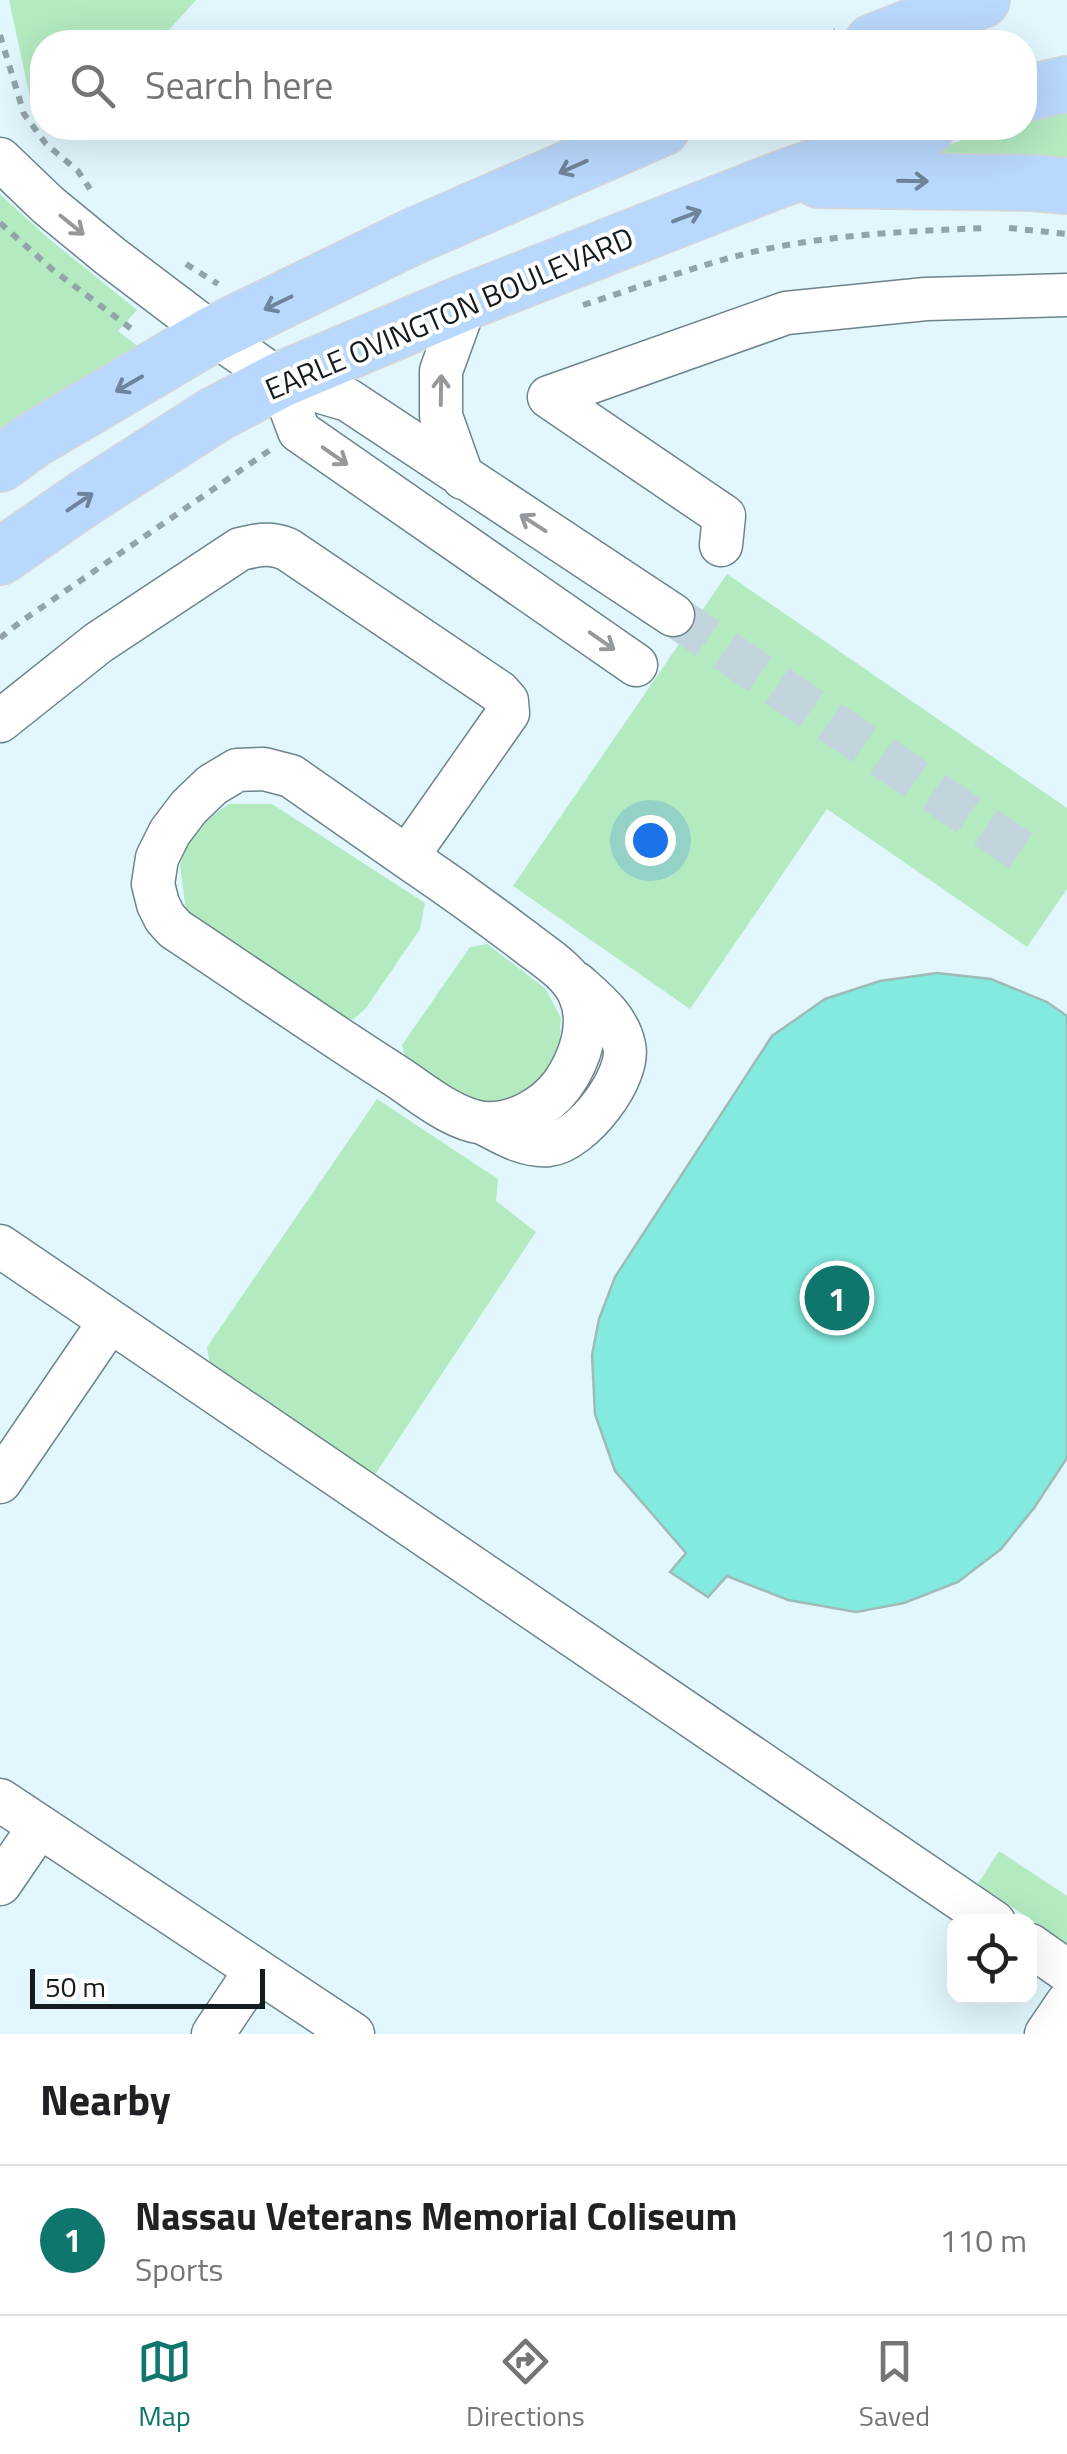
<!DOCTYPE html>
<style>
body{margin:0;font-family:"Titillium Web",sans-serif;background:#f2f2f2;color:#202124}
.controls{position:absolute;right:30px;bottom:30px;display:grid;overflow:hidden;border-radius:20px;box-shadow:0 10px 40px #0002}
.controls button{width:90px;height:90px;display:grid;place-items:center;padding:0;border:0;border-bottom:2px solid #e0e0e0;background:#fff;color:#202124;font:50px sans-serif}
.scale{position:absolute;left:30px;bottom:25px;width:235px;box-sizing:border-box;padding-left:10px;border:5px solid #131d20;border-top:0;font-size:28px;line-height:35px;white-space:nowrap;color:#131d20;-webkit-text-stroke:8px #fff;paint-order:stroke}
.you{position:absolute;left:650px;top:840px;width:35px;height:35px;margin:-25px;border:8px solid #fff;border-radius:50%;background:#1a73e8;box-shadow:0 0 0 15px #1a73e833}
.badge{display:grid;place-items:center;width:65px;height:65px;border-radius:50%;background:#0f766e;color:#fff;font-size:32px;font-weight:700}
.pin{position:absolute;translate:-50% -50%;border:5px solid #fff;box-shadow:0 2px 10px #0006}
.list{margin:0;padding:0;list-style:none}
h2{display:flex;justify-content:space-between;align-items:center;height:130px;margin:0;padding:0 40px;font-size:42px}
h2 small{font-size:32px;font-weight:400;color:#757577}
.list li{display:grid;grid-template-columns:65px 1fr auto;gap:30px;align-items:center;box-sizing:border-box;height:150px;padding:0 40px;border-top:2px solid #e0e0e0}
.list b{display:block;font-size:38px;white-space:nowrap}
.list p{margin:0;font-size:32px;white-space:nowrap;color:#757577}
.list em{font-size:32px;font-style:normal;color:#757577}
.icon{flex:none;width:55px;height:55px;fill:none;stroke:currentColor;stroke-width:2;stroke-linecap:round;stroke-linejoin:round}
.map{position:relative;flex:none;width:1067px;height:2034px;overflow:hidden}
.search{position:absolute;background:#fff;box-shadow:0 10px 40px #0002;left:30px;right:30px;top:30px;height:110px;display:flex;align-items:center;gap:25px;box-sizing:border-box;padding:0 35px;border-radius:40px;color:#757577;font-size:38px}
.sheet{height:280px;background:#fff}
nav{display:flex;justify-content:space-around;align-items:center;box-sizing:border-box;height:140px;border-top:2px solid #e0e0e0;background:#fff;font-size:28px;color:#757577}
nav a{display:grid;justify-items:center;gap:5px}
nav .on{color:#0f766e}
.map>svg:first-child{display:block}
.green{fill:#b3eac0}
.building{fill:#82eade;stroke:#9fbbb7;stroke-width:2.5}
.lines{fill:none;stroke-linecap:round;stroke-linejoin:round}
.minor-tunnel{stroke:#c2d5dc;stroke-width:42;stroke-dasharray:42 21;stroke-linecap:butt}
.minor-casing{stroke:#6c848c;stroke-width:45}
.major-casing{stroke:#d5d6d7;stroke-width:58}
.path{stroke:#93a4a9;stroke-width:6;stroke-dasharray:8 8;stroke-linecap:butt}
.minor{stroke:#fff;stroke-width:42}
.major{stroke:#b9d8fd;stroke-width:55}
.oneway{stroke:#6e849a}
.oneway2{stroke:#95999b}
.labels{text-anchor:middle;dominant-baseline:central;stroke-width:8;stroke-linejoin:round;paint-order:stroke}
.street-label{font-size:30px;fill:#131d20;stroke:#fff}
</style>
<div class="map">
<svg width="1067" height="2034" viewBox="0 0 1067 2034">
<rect width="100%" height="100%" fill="#e1f6fd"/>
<path class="green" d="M9,0H196L158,42H42V123L33,111Z
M1067,111V165L922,156C953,142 990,128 1024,128L1025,123Z
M0,194L48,238L137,310L118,331L144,351L0,444Z
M727,574L1067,808V889L1027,947L827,809L690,1009L513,886Z
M229,804H272L425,903L420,929L366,1008L354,1019L340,1020L186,911L180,865L193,829Z
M487,944L545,988L561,1018L559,1050L545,1082L505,1106L465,1104L408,1068L402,1045L470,947Z
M377,1099L498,1179L496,1201L536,1232L374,1476L210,1365L207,1347Z
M999,1851L1067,1896V1944L978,1884Z"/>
<path class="building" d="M937,973L991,979L1047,1002L1067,1016V1458L1034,1508L1001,1549L958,1582L904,1603L856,1612L788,1600L727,1576L708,1597L670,1572L686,1553L615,1471L595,1414L592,1355L599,1319L615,1277L772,1036L825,999L880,981Z"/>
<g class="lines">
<path class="minor-tunnel" d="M673,615L1033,859"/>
<g class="minor-casing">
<path id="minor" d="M0,159L48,205L110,256L213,334L280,380L348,400L673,615
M280,380L299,431L636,665
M463,478L441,416V371L466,302
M721,545L724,516L549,397L786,313L926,299L1067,295
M0,721L98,643L240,549C258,545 270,542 287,549L499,692L507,701L508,713L407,857C447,884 486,912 524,941C543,956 569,971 579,993C593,1023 580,1060 562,1085C545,1108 512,1126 483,1123C452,1119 422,1093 396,1076C322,1029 249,978 175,929L165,918L158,904L153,884L157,858L170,832L189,807L212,785L237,770L264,769L291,776L407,857
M483,1123C504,1134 525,1147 549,1145C582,1141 632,1076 624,1045C618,1018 596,1001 576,983
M0,1246L994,1922
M0,1482L110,1321
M0,1800L353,2034
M0,1884L39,1827
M1030,1945L1067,1971
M213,2034L256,1970
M1046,2034L1067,2003"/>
</g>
<g class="major-casing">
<path id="major" d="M873,42L982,0
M1024,94L1067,84
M819,180L1033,183L1067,186
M0,464L33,440L213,334L414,236L662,128
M0,557L85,498L216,414L280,380L466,302L781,179L927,128"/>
</g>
<path class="path" d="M0,35L24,114L46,144L78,171L90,189
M804,42L835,31
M0,223L53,270L137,333
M1009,228L1067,234
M186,264L218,284
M583,305C643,286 705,262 766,249C839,234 912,231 986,228
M0,638L19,623L270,450"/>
<use href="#minor" class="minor"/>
<use href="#major" class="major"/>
</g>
<defs><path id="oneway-shaft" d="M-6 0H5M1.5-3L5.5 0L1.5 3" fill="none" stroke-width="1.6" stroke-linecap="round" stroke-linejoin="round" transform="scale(2.5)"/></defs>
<g class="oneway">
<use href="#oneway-shaft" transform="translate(573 167) rotate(156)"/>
<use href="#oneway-shaft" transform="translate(913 181) rotate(1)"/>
<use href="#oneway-shaft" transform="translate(687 216) rotate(-21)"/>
<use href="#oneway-shaft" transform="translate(278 303) rotate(154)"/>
<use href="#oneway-shaft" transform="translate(129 384) rotate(150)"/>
<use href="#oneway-shaft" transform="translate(80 502) rotate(-34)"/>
</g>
<g class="oneway2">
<use href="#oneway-shaft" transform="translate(72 225) rotate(39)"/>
<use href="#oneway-shaft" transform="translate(441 390) rotate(-89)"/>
<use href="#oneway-shaft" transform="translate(335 456) rotate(35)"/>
<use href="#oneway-shaft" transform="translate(533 523) rotate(-147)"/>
<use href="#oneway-shaft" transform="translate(602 641) rotate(35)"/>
</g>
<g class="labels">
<g class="street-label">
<text transform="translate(449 313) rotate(-23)">EARLE OVINGTON BOULEVARD</text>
</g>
</g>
</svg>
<div class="controls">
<button><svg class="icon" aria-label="locate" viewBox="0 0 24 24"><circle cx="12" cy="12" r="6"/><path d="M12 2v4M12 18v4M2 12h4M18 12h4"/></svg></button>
</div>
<div class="scale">50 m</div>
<div class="you"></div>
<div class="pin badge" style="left:837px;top:1298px">1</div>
<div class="search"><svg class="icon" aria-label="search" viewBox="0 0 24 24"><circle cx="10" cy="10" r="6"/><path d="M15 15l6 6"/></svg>Search here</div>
</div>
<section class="sheet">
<h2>Nearby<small></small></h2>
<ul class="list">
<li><span class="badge">1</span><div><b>Nassau Veterans Memorial Coliseum</b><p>Sports</p></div><em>110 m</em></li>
</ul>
</section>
<nav>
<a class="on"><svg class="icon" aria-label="map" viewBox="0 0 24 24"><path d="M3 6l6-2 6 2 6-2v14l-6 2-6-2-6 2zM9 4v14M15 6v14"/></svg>Map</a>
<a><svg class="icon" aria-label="directions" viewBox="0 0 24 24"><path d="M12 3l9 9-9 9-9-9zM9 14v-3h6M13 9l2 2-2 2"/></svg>Directions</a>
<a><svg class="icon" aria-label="saved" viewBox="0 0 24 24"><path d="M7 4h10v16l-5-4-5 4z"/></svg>Saved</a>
</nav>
